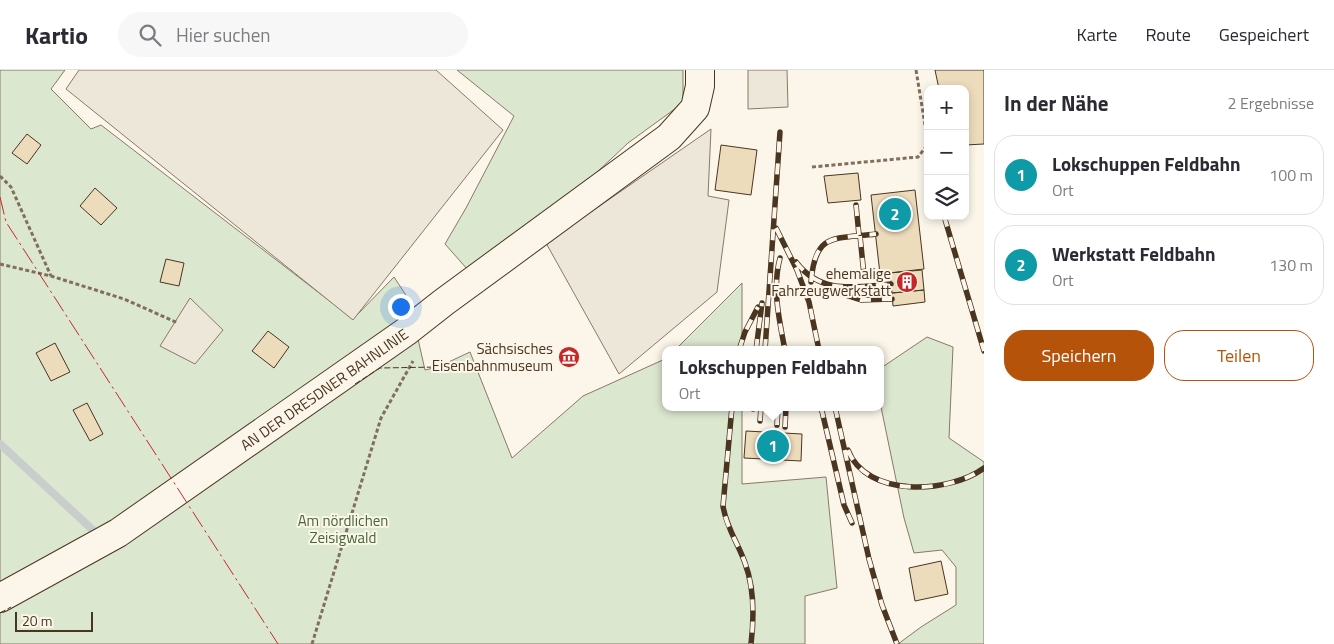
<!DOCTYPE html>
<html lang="de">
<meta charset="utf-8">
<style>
body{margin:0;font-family:"Titillium Web",sans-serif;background:#f7f7f7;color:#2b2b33}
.controls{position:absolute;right:15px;top:15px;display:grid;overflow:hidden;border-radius:10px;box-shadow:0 2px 8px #0003}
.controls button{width:45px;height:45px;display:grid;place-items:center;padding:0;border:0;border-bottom:1px solid #e1e1e2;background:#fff;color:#2b2b33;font:25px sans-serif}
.scale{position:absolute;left:15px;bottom:12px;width:78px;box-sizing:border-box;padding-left:5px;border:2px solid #4a3520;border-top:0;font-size:14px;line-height:18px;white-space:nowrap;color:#4a3520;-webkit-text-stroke:4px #fbf6e9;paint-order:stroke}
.you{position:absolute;left:400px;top:236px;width:18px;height:18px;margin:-12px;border:4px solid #fff;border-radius:50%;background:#1a73e8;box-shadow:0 0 0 8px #1a73e833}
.badge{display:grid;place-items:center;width:32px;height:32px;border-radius:50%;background:#b45309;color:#fff;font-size:16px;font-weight:700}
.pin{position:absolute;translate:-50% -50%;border:2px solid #fff;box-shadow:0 1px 5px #0006}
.popup{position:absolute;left:662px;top:276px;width:222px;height:65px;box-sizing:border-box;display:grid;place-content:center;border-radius:10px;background:#fff;filter:drop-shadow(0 1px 4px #0005);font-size:16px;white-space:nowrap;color:#7c7c81}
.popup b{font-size:19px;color:#2b2b33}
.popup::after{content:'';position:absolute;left:50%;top:100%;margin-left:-10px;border:10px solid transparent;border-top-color:#fff}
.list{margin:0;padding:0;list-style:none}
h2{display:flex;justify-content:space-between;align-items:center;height:65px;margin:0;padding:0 20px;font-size:21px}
h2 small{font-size:16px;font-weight:400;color:#7c7c81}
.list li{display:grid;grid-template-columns:32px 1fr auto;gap:15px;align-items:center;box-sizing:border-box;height:80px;margin:0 10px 10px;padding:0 10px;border:1px solid #e1e1e2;border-radius:20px}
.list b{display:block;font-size:19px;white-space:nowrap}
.list p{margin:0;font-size:16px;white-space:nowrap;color:#7c7c81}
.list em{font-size:16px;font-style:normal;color:#7c7c81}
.actions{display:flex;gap:10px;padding:15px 20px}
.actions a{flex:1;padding:11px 0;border:1px solid #b45309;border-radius:20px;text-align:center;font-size:18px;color:#b45309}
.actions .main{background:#b45309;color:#fff}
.icon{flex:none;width:28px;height:28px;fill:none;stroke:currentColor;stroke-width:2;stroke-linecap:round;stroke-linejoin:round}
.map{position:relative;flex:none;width:984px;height:574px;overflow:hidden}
header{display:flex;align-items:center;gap:30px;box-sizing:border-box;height:70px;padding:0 25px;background:#fff;border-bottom:1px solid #e1e1e2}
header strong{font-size:24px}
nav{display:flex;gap:28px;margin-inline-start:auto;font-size:18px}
.search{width:350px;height:45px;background:#f7f7f7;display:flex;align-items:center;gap:12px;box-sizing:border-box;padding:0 18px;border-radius:28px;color:#7c7c81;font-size:19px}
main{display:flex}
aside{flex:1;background:#fff}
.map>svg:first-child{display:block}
.green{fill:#dce7d0;stroke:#887966}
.parking{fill:#ede7d9;stroke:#887966}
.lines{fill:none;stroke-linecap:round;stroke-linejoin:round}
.stream{stroke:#c9cecd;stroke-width:8}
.building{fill:#ecdcbc;stroke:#4a3520}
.minor-casing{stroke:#4a3520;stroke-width:30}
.path{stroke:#7f6f5c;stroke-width:3;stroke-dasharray:4 2.5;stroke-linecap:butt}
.minor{stroke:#fbf6e9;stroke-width:28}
.rail-casing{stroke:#4a3520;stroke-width:5.5}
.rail{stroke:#fbf6e9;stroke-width:4;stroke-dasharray:11;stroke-linecap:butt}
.fence{stroke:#4a3520;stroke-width:1;stroke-dasharray:6 2.5;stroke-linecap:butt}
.power{stroke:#c62828;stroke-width:1;stroke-dasharray:18 4 2.5 4;stroke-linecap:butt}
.labels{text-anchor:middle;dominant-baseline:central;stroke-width:4;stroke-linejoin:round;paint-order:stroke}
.poi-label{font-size:15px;fill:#4a3520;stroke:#fbf6e9;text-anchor:end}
.street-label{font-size:15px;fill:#4a3520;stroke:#fbf6e9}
.park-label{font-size:15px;fill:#436837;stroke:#fbf6e9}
</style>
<header>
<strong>Kartio</strong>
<div class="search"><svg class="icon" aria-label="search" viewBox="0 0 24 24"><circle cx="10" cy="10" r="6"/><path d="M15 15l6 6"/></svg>Hier suchen</div>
<nav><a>Karte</a><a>Route</a><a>Gespeichert</a></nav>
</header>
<main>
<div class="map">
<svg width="984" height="574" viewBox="0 0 984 574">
<rect width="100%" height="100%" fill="#fbf6e9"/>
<path class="green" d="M0,0H65L51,19L91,59L101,55L353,249L394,207L417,242L418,269L425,300L438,297L470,282L512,388L583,326L665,289L666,337H742V414L826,407L837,518L805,526V574H0Z
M457,0H683V33L628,73L510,184L468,200L445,174L466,138L514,46Z
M742,213V280H675Z
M927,267L953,277L949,368L984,392V574H898L921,557L956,535V497L942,480L914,483L904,448L881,337V298Z"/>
<path class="parking" d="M79,0H436L503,60L353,250L66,19Z
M748,0H787L788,37L748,39Z
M711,59L708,126L729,130L717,222L619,304L546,173Z
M190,228L223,260L195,294L160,276Z"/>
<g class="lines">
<path class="stream" d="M0,374L95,462"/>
</g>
<path class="building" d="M935,0H984V74L965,75V19H939Z
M27,64L41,75L27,94L12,83Z
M721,75L757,80L751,125L715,120Z
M858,103L861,130L828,133L824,106Z
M95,118L117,138L101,155L80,136Z
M915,120L924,199L880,204L871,125Z
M166,189L184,193L179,216L160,212Z
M922,200L924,220L892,223L890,203Z
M924,220L925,232L893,236L892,223Z
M268,261L289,277L274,298L252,281Z
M55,273L70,302L51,311L36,283Z
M87,333L103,364L90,371L73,340Z
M746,361L802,364L801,391L744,388Z
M941,491L948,524L915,531L909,498Z"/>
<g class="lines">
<g class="minor-casing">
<g id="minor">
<path id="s1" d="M0,528L118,463L407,261L444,232L669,67L695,38L700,16V0"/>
</g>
</g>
<path class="path" d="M916,0L928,73
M812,97L918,87L928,74
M0,106L11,117L51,206
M0,194L51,206L124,229L178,253
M312,574L381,348L413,291"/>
<use href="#minor" class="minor"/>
<g class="rail-casing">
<path id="rail" d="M856,135L859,165
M944,146L984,281
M776,158L797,200L809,232L819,280
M860,166L864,205
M780,188C772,218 779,249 785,280
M796,192C821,225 855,217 891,214
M811,212C815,162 834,169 876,164
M839,223L861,230L892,229
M739,280L745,262L758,237
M756,280L762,233
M765,280L780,62
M732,337L723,436C726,457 738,473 745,493C754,517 754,549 751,574
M821,337L844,435L852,453
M835,337L869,489L882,535L897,574
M753,339V337
M760,351L761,337
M777,355L778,337
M785,357L786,337
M848,380C866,428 949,424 984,398"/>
</g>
<use href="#rail" class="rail"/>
<path class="fence" d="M355,314L380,298L438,297
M0,543L11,537"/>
<path class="power" d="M0,127L6,152L278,574"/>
</g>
<defs>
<g id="building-disc" transform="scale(1.125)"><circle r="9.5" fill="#c62828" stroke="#fbf6e9"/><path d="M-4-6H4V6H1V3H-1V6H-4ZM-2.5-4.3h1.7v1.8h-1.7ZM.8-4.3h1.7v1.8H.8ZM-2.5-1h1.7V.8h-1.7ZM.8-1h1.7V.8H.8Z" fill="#fff"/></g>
<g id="museum-disc" transform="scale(1.125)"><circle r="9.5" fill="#c62828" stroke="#fbf6e9"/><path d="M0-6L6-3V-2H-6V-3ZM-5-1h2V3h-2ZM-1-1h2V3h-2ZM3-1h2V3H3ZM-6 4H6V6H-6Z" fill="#fff"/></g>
</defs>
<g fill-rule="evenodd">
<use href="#building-disc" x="907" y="212"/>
<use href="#museum-disc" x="569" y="287"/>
</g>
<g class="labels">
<g class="poi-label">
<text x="891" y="203">ehemalige<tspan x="891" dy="17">Fahrzeugwerkstatt</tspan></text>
<text x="553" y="278">Sächsisches<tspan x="553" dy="17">Eisenbahnmuseum</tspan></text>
</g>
<g class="street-label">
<text stroke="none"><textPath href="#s1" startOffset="386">AN DER DRESDNER BAHNLINIE</textPath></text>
</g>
<g class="park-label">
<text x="343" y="450">Am nördlichen<tspan x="343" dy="17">Zeisigwald</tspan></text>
</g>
</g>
</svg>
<div class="controls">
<button>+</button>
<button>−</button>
<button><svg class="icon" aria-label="layers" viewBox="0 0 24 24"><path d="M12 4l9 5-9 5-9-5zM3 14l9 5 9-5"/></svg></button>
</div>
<div class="scale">20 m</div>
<div class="you"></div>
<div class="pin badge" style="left:773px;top:376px;background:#0f9aa8">1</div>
<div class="popup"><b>Lokschuppen Feldbahn</b>Ort</div>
<div class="pin badge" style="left:895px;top:144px;background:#0f9aa8">2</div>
</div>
<aside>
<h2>In der Nähe<small>2 Ergebnisse</small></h2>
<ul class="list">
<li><span class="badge" style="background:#0f9aa8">1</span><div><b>Lokschuppen Feldbahn</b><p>Ort</p></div><em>100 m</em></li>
<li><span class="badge" style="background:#0f9aa8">2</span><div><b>Werkstatt Feldbahn</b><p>Ort</p></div><em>130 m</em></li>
</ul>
<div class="actions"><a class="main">Speichern</a><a>Teilen</a></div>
</aside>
</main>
